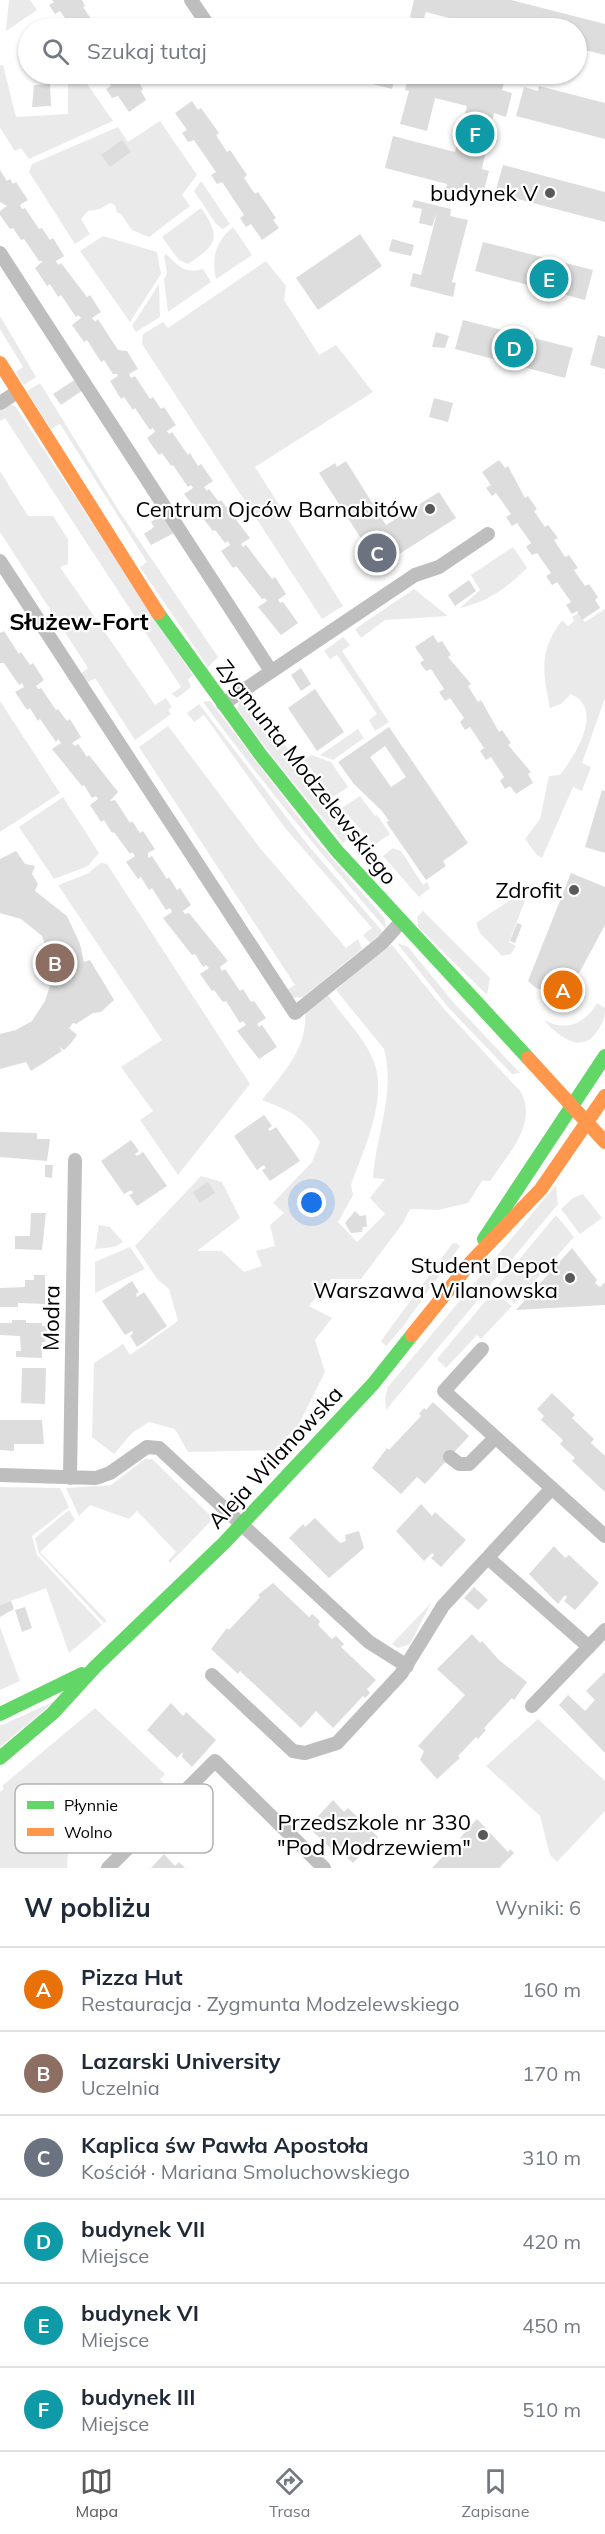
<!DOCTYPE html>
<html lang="pl">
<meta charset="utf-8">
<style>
body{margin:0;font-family:Mulish,sans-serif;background:#f2f2f3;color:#1f2937}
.you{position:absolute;left:312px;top:1203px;width:21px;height:21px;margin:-15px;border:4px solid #fff;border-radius:50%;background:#1a73e8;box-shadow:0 0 0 9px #1a73e833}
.badge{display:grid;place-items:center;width:39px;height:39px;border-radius:50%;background:#595959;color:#fff;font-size:20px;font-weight:700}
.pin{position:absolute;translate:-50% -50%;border:3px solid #fff;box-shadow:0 2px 6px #0006}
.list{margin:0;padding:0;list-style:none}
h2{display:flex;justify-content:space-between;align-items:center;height:78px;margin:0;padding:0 24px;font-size:26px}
h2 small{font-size:20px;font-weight:400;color:#747a83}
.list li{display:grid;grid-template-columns:39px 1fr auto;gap:18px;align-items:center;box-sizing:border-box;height:84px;padding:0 24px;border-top:2px solid #e0e1e3}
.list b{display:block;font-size:22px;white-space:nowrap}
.list p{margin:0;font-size:20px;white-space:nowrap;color:#747a83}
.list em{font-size:20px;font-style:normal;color:#747a83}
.icon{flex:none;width:33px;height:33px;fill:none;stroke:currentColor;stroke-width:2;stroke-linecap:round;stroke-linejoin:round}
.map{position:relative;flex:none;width:605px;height:1868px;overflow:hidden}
.search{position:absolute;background:#fff;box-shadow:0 2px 4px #0004;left:18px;right:18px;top:18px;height:66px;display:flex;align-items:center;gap:15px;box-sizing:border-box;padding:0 21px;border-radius:33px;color:#747a83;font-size:22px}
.sheet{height:582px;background:#fff}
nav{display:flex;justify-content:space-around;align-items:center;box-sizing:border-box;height:84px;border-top:2px solid #e0e1e3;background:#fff;font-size:16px;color:#747a83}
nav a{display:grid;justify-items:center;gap:3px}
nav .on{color:#595959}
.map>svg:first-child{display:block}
.green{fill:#eaeaea}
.building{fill:#ddd;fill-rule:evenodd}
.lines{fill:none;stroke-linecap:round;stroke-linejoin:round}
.street{stroke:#bebebe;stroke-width:14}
.fast{stroke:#63d668;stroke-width:14}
.slow{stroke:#ff974d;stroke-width:14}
.poi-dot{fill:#595959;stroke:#fff;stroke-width:2}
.labels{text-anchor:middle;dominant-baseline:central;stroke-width:4.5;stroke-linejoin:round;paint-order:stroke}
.poi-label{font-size:22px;fill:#000;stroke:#fff;text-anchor:end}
.street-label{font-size:22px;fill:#000;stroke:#fff}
.neighbourhood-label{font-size:24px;font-weight:bold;fill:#000;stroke:#fff}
.key{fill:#fff;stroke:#b2b2b2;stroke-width:1.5}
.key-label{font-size:16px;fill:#000}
</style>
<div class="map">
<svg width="605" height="1868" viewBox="0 0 605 1868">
<rect width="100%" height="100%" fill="#fff"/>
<path class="green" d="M9,0H30L37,10L6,31Z
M3,65L16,117L68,114V83L62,74H80L113,121L29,159L21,148L15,151L0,128V66Z
M160,121L197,175L182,195L190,206L149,237L132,230L121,214L117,212L115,205L110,203L100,209L88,211L81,219L90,234L75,244L29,172L32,164L118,127L128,142Z
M201,181L230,224L223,229L216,224L194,191Z
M201,208C223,238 215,246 188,264L179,260L162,237Z
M233,227L252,255L216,279C211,258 216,241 233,227Z
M103,236L157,252L161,274L130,322L80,251Z
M166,254C179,267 185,274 203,269L211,282L168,312L164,279L167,273L164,256Z
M266,261L286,286L284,300L319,355L336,345L373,392L255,467L343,606L322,619L142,344L143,334L163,322L168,328Z
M159,284L160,317L136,332L132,326Z
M0,316L36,377L24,385L16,372L23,367L0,329Z
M40,383L119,511L218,657L208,667L140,567L147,562L60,424L51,429L27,391Z
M9,404L15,406L193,676L188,679L191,687L177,698L172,694L181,687L5,418L0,421V409Z
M0,471L28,516H53L68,539V564L60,567L155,705L166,698L172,707L168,710L171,714L135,740L95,678L85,684L79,675L88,668L0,532Z
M513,547L527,568C507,588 487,602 460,608L480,590L471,575Z
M414,589L448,616L385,620L361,638L355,629Z
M605,609V698L582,763L591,767L582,791L573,787L542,858L536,854L525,839L540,819L549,776L560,775C575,756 605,709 571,694L561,704L550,708C543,671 538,653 562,620L568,626L574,621L572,617L578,613L585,622Z
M343,637L350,645L342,651L389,722L375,731L369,720L377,714L337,655L330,659L324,651Z
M247,696L354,833L343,843L269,752L237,708L239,703Z
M0,701L60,793L0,832Z
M210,701L315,839L385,919L386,929C322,855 260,780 203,702Z
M199,704L308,845L383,932L370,943L363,935L372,928L285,828L204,715L194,722L187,713Z
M168,726L260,848L346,948L358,939L362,949L303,997L294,998L285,991L295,985L139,747Z
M358,729L364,738L333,760L320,755Z
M311,755L331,762L348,787L333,797L304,760Z
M360,796L375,816L377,815L390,834L374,845L342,808Z
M63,797L99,853L88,866L54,879L19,827Z
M393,848L401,851L423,885L427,882L430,888L419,897L383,856Z
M101,863L107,864L250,1084L178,1175L140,1120L153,1111L121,1067L162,1040L58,885L87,874Z
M519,894L526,898L509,942L516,946L511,954L502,956L480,933L476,923Z
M423,911L490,978L487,995L418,927L417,917Z
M397,943L408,947L454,1003L520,1073L512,1074L447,1006Z
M392,945L444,1009L521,1092C538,1125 507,1155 490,1181H482L468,1203L438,1210L410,1209L403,1223L361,1279H331L309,1306L332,1318L315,1340L325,1372L299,1424L274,1450L188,1452L175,1429L149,1422L132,1433L114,1454L92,1437L94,1363L123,1344L130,1355L178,1321L169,1289L157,1279L135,1246L201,1176L222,1182L240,1218L197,1251H222L244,1272L262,1266L256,1251L275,1246L270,1225L284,1213L273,1203L312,1162L320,1142C303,1117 291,1111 262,1100C283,1073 308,1048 305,1012L328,995C341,1015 361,1034 371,1055C391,1094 364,1148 351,1185L353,1195L338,1222L357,1242L385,1214L370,1198L385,1179L373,1178C376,1134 396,1093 384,1049L336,990L373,957Z
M597,1003L605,1008C605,1017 603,1022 598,1030C582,1056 558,1036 544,1020C566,1032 585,1024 597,1003Z
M556,1185L558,1204L386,1410L385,1398L388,1387Z
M583,1194L602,1218L580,1234L561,1209L573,1198Z
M556,1215L574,1237L515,1303L498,1285Z
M99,1225L110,1227L123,1242L114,1247L95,1249Z
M456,1243L460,1246L404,1325L386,1346L381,1341L452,1244Z
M130,1247L145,1269L95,1293V1262Z
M493,1292L512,1306L481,1339L477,1335L446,1368L437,1359Z
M145,1459H152L211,1516L210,1522L170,1563L168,1561L176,1552L137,1511L129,1519L90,1505L79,1516L66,1488L111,1485Z
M0,1487L60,1488L69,1507L32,1536L37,1555L102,1625L69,1653L46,1588L0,1605Z
M69,1510L75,1520L40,1552L107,1621L104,1623L39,1553L35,1538Z
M431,1603L410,1644L398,1648L392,1644Z
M0,1627L20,1681L0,1690Z
M55,1701L0,1747V1726Z
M95,1708L165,1774L160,1779L164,1784L162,1787L167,1792L176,1783L178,1789L162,1805L145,1797L121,1805L111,1797L63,1844L68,1853L67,1868H0V1792L4,1789L2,1786Z
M538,1719L605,1781V1811L557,1862L550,1855L540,1816L486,1766Z"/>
<path class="building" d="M52,0H82L85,6L83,7L94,23L97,21L102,28H72L60,11L55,14L49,5L54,2Z
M414,0H511L605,24V55L576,48V28H488L426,12L423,21L410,17Z
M103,74H133L143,89L141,91L146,100L129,112L118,96L112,98L106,89L111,86Z
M367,74H396L392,89L369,83Z
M409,74H506L502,90L512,93L506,117L494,113L482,169L489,171L482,198L446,188L447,184L385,168L393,136L455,152L467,106L435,98L427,131L400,124L409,91L405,90Z
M50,84L51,106L32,107L34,85Z
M539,86L605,103V139L516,116L524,87L538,91Z
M192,101L198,110L201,108L219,133L216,135L227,152L230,150L247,175L244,178L255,194L258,192L276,218L273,220L279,228L262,240L251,224L246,227L240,218L244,215L222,182L217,184L211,175L216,172L194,140L188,142L182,133L187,130L175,113Z
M122,140L131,152L110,167L101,155Z
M503,165L605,192V222L495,193Z
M0,170L7,181L10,179L13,184L16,182L28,200L20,205L22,209L25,208L39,229L42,228L50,240L53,238L64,256L56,261L58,265L61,263L87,297L90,295L101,312L92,318L95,322L98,319L118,350L127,351L138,369L129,374L131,378L135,376L150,399L153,397L161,409L164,407L176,425L167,431L169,434L172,432L188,455L190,453L198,466L201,464L213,481L204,487L207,491L209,489L219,502L221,500L250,538L241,544L243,547L246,545L272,579L275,577L286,594L278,600L280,603L283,602L298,623L281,635L258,607L267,601L265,598L262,599L236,566L233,568L221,551L230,545L228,541L225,543L215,530L213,531L184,494L193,488L191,485L188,487L173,465L171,466L162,453L159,455L147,438L155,432L153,428L150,430L135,408L133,410L124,397L121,399L110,381L118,376L117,374H113L104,360L101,362L87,340L84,342L72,325L81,318L78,315L76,317L61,295L58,297L50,284L47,286L35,268L43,261H39L24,239L21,240L13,228L10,229L0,215V211L7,206L0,202Z
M414,200L451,209L450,216L468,220L452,282L456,283L453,297L410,286L413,273L421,275L437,213L432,226L419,223L422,209L412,207Z
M360,234L382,266L318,310L296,278Z
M392,239L414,245L411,256L389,251Z
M483,242L593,270L585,300L475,271Z
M463,320L573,348L565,378L455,349Z
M436,332L449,336L445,348L432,347Z
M598,335L605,337V369L590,365Z
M76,379L83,390L61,405L53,394Z
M434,398L453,403L448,422L429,417Z
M499,460L505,468L508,466L525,498L528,496L537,509L534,511L545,527L548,525L558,538L554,540L565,557L569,555L578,568L574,570L585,586L589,584L598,597L595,600L600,608L582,620L577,611L572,614L566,605L571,602L557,582L552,585L546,576L551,573L537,553L532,555L526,547L531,543L517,523L512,526L506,517L511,514L496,493L492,496L486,488L491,485L482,472Z
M346,461L386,525L439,492L456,518L374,570L358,543L362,540L319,473L335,463L337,467Z
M161,515L174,533L151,545L144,534L154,527L151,522Z
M469,580L476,591L455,606L448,595Z
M4,631L19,654L21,652L30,665L33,663L44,680L36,686L38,689L41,688L56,710L58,709L67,721L70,719L81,737L72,743L75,746L78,744L87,757L89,755L118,792L110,801L115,800L130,823L132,821L140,833L143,831L155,849L148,853V858L152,856L167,879L169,877L177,890L180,888L191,905L183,911L185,914L189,913L228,961L220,967L222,971L225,969L240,991L243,989L251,1002L254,1001L266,1018L257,1024L259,1027L262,1025L277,1047L259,1059L237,1031L246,1025L243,1021L240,1023L226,1001L223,1002L214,990L212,991L200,974L209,968L206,965L203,967L195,954L192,955L163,918L172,912L170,908L166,910L152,888L149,890L141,877L138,879L126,862L135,856L132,852L130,854L114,832L112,833L104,820L101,822L90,805L98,799L96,796L92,798L84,785L82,786L52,749L61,743L58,739L56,742L40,719L38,721L30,708L27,710L15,692L24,687L22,683L19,685L4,663H0V633Z
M433,635L438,643L442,641L451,655L448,657L471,684L468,686L478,702L481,700L499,732L502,730L511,743L508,745L531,772L528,774L533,783L516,794L510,786L505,789L500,781L504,777L491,757L486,760L480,751L484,748L470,727L465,730L460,722L464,718L450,698L445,701L439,692L444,689L431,669L426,671L420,663L424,660L415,647Z
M301,668L311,684L301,691L291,675Z
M315,689L344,732L317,751L288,708Z
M389,727L468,843L443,861L446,866L426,880L386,822L389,821L382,811L354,784L338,762ZM385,746L406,777L391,787L370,757Z
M602,790L605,791V853L585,847Z
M16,851L25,864L35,866L32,874L38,884L35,891L67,916L80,944L84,962L90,960L114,1000L101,1012L93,1013L76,1024L73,1023L69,1028L77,1035L71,1043L64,1050L59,1047L62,1051L31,1071L26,1062L0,1069V1034L16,1030L32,1021L45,1001L52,979L51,962L42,936L21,919L0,913V859Z
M571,873L605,887V925L569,992L552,994L536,988L528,981Z
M517,923L522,925L515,943L510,941Z
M264,1115L272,1126L268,1129L270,1131L276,1127L300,1161L270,1181L262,1170L266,1168L264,1165L257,1170L234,1136Z
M0,1132L37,1133V1139H50L47,1161L0,1157Z
M131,1140L139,1151L135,1154L137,1156L143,1152L167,1186L137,1206L129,1195L133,1193L131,1190L124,1194L101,1161Z
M45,1165H53L52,1178L45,1177Z
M208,1182L215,1193L200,1203L193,1192Z
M355,1211L360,1216L366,1215L367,1227H363L362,1232L351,1233L345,1223Z
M31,1213H46L42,1250L15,1249V1236H30Z
M572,1248L597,1280L595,1283L600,1287L605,1282V1305L516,1310Z
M34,1275H45V1304L18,1303V1307H0V1288L25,1287V1280H34Z
M132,1281L139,1292L136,1294L137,1297L144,1292L167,1326L137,1347L130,1336L133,1333L132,1331L125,1335L102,1301Z
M12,1320H26V1323H42V1326H48L45,1342H42V1358L16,1357V1351H21L20,1336L0,1335V1323H12Z
M22,1368H46L45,1404L21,1403Z
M552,1393L575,1415L572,1418L594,1439L591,1443L605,1456V1492L572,1461L575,1458L560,1444L563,1440L541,1420L544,1416L537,1409Z
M433,1402L469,1436L425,1484L417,1477L401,1494L372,1468L387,1448L389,1450L421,1416L419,1414L424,1408L426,1410Z
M0,1420H42L44,1444H14V1451L0,1450Z
M421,1504L432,1516L435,1512L466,1540L441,1567L431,1558L434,1555L432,1553L424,1561L396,1531Z
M315,1518L340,1543L346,1541L345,1535L359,1531L364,1548L329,1578L289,1538L303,1524L305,1527Z
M554,1546L565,1558L569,1555L599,1583L575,1610L564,1601L567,1597L565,1595L558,1604L529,1574Z
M273,1583L309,1617L312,1614L320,1621L318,1625L332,1639L336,1636L344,1644L341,1647L376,1680L367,1689L370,1693L365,1698L363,1696L333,1728L316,1711L301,1728L240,1671L238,1674L211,1649L227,1628L229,1630L260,1597L258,1595Z
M474,1587L488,1600L478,1610L464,1598Z
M11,1601L14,1609L0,1617V1605Z
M25,1607L32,1628L22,1632L15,1610Z
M472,1634L480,1643L482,1641L499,1660L527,1682L514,1700L512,1698L484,1728L486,1730L478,1739L476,1737L458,1756L460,1758L437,1779L420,1760L424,1751L418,1746L465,1695L437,1669Z
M605,1672V1753L559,1705L568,1695L585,1711L595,1700L586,1691Z
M171,1703L183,1716L186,1712L216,1740L192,1767L182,1757L183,1752L177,1758L147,1730Z
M333,1800L344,1812L348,1808L378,1837L353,1863L343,1854L346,1851L344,1849L338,1855L308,1827Z
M477,1819L508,1852L510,1849L514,1853L499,1868H432L450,1849L453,1852L463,1840L460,1838Z
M164,1854L175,1866L179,1862L185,1868H151Z"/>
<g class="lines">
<path class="street" d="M191,0L210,28
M0,253L271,671
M0,403L17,392
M0,561L295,1013L383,942L400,923
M223,704L415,575L439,567L488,534
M482,1349L444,1391L605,1536
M450,1457L459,1464H469L495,1438
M0,1475L96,1478L110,1473L147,1447L159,1448L369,1642L407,1666
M70,1478L75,1160
M488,1558L589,1647
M212,1675L293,1751L305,1753L337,1743L401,1674L443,1606L552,1488
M532,1706L605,1630
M108,1868L215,1761L324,1868"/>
<path class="fast" d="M158,613L260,754L337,851L528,1058
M484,1239L605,1056
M0,1714L82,1674
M0,1758L53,1713L95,1667L224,1543L373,1384L412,1335"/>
<path class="slow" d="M0,363L158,613
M528,1058L605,1142
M412,1335L471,1262L541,1189L605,1096"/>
</g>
<g class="poi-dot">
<circle cx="550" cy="193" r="6"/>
<circle cx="430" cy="509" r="6"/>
<circle cx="574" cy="890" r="6"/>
<circle cx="570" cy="1278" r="6"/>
<circle cx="483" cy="1835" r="6"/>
</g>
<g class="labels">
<g class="poi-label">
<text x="538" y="193">budynek V</text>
<text x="418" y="509">Centrum Ojców Barnabitów</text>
<text x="562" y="890">Zdrofit</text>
<text x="558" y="1265">Student Depot<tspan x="558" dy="25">Warszawa Wilanowska</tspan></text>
<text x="471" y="1822">Przedszkole nr 330<tspan x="471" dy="25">"Pod Modrzewiem"</tspan></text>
</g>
<g class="street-label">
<text transform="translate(307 772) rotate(52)">Zygmunta Modzelewskiego</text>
<text transform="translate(51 1318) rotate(-89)">Modra</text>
<text transform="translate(275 1457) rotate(-47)">Aleja Wilanowska</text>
</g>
<g class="neighbourhood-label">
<text x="79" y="621">Służew-Fort</text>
</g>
</g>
<rect x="15" y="1784" width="198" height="69" rx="9" class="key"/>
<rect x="27" y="1801" width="27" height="8" fill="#63d668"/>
<rect x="27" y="1828" width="27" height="8" fill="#ff974d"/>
<g class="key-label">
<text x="64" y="1811">Płynnie</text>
<text x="64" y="1838">Wolno</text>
</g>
</svg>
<div class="you"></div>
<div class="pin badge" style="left:563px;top:990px;background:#e8710a">A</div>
<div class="pin badge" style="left:55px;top:963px;background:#8d6e63">B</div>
<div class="pin badge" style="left:377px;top:553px;background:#6b7280">C</div>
<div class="pin badge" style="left:514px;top:348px;background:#0f9aa8">D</div>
<div class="pin badge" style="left:549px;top:279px;background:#0f9aa8">E</div>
<div class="pin badge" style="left:475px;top:134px;background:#0f9aa8">F</div>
<div class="search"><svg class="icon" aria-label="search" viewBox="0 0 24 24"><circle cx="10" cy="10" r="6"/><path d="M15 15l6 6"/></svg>Szukaj tutaj</div>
</div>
<section class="sheet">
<h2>W pobliżu<small>Wyniki: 6</small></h2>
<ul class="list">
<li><span class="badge" style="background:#e8710a">A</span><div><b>Pizza Hut</b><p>Restauracja · Zygmunta Modzelewskiego</p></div><em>160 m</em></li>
<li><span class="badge" style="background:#8d6e63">B</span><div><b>Lazarski University</b><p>Uczelnia</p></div><em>170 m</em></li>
<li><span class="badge" style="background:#6b7280">C</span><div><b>Kaplica św Pawła Apostoła</b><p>Kościół · Mariana Smoluchowskiego</p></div><em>310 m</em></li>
<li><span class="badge" style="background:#0f9aa8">D</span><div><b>budynek VII</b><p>Miejsce</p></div><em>420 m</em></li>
<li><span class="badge" style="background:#0f9aa8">E</span><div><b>budynek VI</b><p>Miejsce</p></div><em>450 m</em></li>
<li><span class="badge" style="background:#0f9aa8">F</span><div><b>budynek III</b><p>Miejsce</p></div><em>510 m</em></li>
</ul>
</section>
<nav>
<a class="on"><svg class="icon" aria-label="map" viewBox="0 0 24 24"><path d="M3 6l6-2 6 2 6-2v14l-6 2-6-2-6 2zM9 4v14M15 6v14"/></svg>Mapa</a>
<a><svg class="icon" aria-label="directions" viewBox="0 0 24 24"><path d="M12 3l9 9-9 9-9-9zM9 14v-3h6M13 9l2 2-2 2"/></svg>Trasa</a>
<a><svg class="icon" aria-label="saved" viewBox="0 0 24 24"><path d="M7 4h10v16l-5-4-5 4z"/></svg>Zapisane</a>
</nav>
